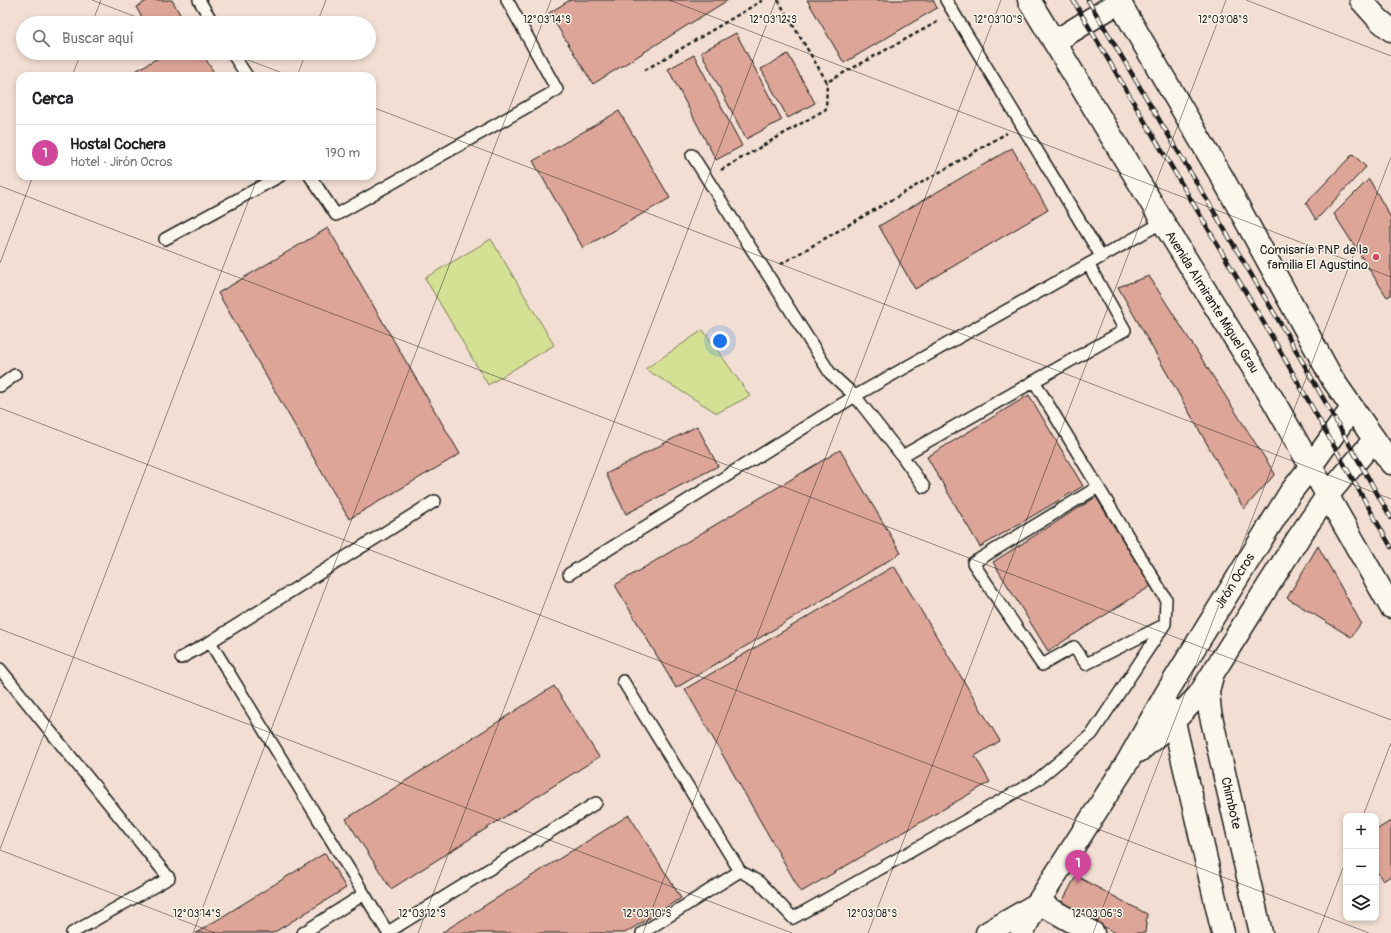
<!DOCTYPE html>
<html lang="es">
<meta charset="utf-8">
<style>
body{margin:0;font-family:Pangolin,sans-serif;background:#f2f2f2;color:#202124}
.controls{position:absolute;right:12px;bottom:12px;display:grid;overflow:hidden;border-radius:8px;box-shadow:0 2px 6px #0003}
.controls button{width:36px;height:36px;display:grid;place-items:center;padding:0;border:0;border-bottom:1px solid #e0e0e0;background:#fff;color:#202124;font:20px sans-serif}
.you{position:absolute;left:720px;top:341px;width:14px;height:14px;margin:-10px;border:3px solid #fff;border-radius:50%;background:#1a73e8;box-shadow:0 0 0 6px #1a73e833}
.badge{display:grid;place-items:center;width:26px;height:26px;border-radius:50%;background:#d1495b;color:#fff;font-size:13px;font-weight:700}
.pin{position:absolute;translate:-50% -33px;filter:drop-shadow(0 1px 2px #0008)}
.pin::after{content:'';position:absolute;top:21px;width:14px;height:12px;background:inherit;clip-path:polygon(0 0,100% 0,50% 100%)}
.list{margin:0;padding:0;list-style:none}
h2{display:flex;justify-content:space-between;align-items:center;height:52px;margin:0;padding:0 16px;font-size:17px}
h2 small{font-size:13px;font-weight:400;color:#757577}
.list li{display:grid;grid-template-columns:26px 1fr auto;gap:12px;align-items:center;box-sizing:border-box;height:56px;padding:0 16px;border-top:1px solid #e0e0e0}
.list b{display:block;font-size:15px;white-space:nowrap}
.list p{margin:0;font-size:13px;white-space:nowrap;color:#757577}
.list em{font-size:13px;font-style:normal;color:#757577}
.icon{flex:none;width:22px;height:22px;fill:none;stroke:currentColor;stroke-width:2;stroke-linecap:round;stroke-linejoin:round}
.map{position:relative;flex:none;width:1391px;height:933px;overflow:hidden}
.search{position:absolute;background:#fff;box-shadow:0 2px 6px #0003;left:16px;top:16px;width:360px;height:44px;display:flex;align-items:center;gap:10px;box-sizing:border-box;padding:0 14px;border-radius:22px;color:#757577;font-size:15px}
.panel{position:absolute;background:#fff;box-shadow:0 2px 6px #0003;left:16px;top:72px;width:360px;height:108px;border-radius:12px}
.map>svg:first-child{display:block}
.green{fill:#d4e093;stroke:#787e58}
.building{fill:#dda597;stroke:#1c1c1c}
.lines{fill:none;stroke-linecap:round;stroke-linejoin:round}
.lane-casing{stroke:#1c1c1c;stroke-width:14}
.street-casing{stroke:#1c1c1c;stroke-width:25}
.secondary-casing{stroke:#1c1c1c;stroke-width:25}
.path{stroke:#1c1c1c;stroke-width:2.5;stroke-dasharray:4 3;stroke-linecap:butt}
.lane{stroke:#fbf7ec;stroke-width:11}
.street{stroke:#fbf7ec;stroke-width:22}
.secondary{stroke:#fbf7ec;stroke-width:22}
.rail-casing{stroke:#1c1c1c;stroke-width:4.5}
.rail{stroke:#fbf7ec;stroke-width:3;stroke-dasharray:9;stroke-linecap:butt}
.ticks{fill:none;stroke:#1c1c1c;stroke-width:1;stroke-opacity:0.45}
.poi-dot{fill:#d1495b;stroke:#fbf7ec;stroke-width:1.5}
.labels{text-anchor:middle;dominant-baseline:central;stroke-width:3;stroke-linejoin:round;paint-order:stroke}
.poi-label{font-size:13px;fill:#1c1c1c;stroke:#fbf7ec;text-anchor:end}
.street-label{font-size:13px;fill:#1c1c1c;stroke:#fbf7ec}
.ticks-label{font-size:10px;text-anchor:middle;fill:#1c1c1c;stroke:#fbf7ec;stroke-width:3;stroke-linejoin:round;paint-order:stroke}
</style>
<div class="map">
<svg width="1391" height="933" viewBox="0 0 1391 933">
<rect width="100%" height="100%" fill="#f2ded2"/>
<filter id="ink" filterUnits="userSpaceOnUse"><feTurbulence type="fractalNoise" baseFrequency=".025" numOctaves="2"/><feDisplacementMap in="SourceGraphic" scale="8" xChannelSelector="R" yChannelSelector="G"/><feConvolveMatrix kernelMatrix="1 2 1 2 8 2 1 2 1" color-interpolation-filters="sRGB"/></filter>
<g filter="url(#ink)">
<path class="green" d="M491,239L554,345L488,385L425,278Z
M703,330L750,396L717,413L645,369Z"/>
<path class="building" d="M149,0H172L185,23H145L136,7Z
M570,0H728L593,84L549,13Z
M807,0H933L937,8L844,63Z
M736,33L782,120L746,139L701,52Z
M163,53H202L216,76H127L163,55Z
M788,54L815,103L788,118L761,69Z
M694,55L742,146L716,160L668,69Z
M619,111L670,198L583,248L533,161Z
M1012,148L1048,210L915,289L879,226Z
M1353,154L1366,167L1316,220L1306,203Z
M1369,179L1391,218V295L1387,297L1334,214Z
M328,228L460,454L349,519L218,293Z
M1149,276L1275,474L1244,509L1118,287Z
M1029,395L1083,486L980,547L927,457Z
M697,426L718,466L626,514L606,474Z
M840,450L901,553L676,688L615,585Z
M1096,497L1151,586L1048,651L993,562Z
M1318,546L1361,623L1351,637L1287,598Z
M894,566L1000,741L975,756L990,782L801,892L685,689Z
M554,686L599,757L391,889L346,819Z
M629,815L681,898L625,933H441Z
M1391,821V876L1383,881L1376,870V830Z
M325,853L346,888L273,933H196Z
M1076,876L1147,914L1145,933H1116L1061,904Z"/>
<g class="lines">
<g class="lane-casing">
<path id="lane" d="M199,0L213,23
M946,0L1101,256
M232,53L247,76
M692,155L830,373L855,396L902,456L924,487
M310,176L336,215L557,90L507,0
M165,239L280,176
M0,386L15,375
M902,456L1125,330L1088,264
M1098,487L973,563L1042,665L1074,647L1086,664L1164,625
M569,574L855,396L1163,222
M210,642L388,933
M181,658L210,642L435,501
M0,669L169,878L72,933
M623,681L740,871L642,933
M740,871L759,882L793,918L1037,780L1092,734L1165,624L1166,599L1034,381
M388,932L596,803
M303,933L364,894"/>
</g>
<g class="street-casing">
<path id="street" d="M1361,0L1378,19L1391,30
M987,933L1037,904L1050,909L1093,933"/>
</g>
<g class="secondary-casing">
<path id="secondary" d="M1029,0L1163,222L1273,400L1391,607
M1118,0L1222,177L1333,380L1391,463
M1054,42L1119,2
M1212,676L1208,691L1210,712L1261,933
M1171,709L1223,933
M1139,751L1174,721L1199,695L1299,537L1327,496L1374,440
M1022,933L1037,904L1128,761L1167,692L1290,493L1311,466L1352,408"/>
</g>
<path class="path" d="M778,0L827,82L939,21
M645,70L763,0
M721,170L826,109L827,82
M781,264L1007,133"/>
<use href="#lane" class="lane"/>
<use href="#street" class="street"/>
<use href="#secondary" class="secondary"/>
<g class="rail-casing">
<path id="rail" d="M1073,0L1278,347L1391,547
M1088,0L1289,338L1391,518"/>
</g>
<use href="#rail" class="rail"/>
</g>
</g>
<path class="ticks" d="M92,0L152,23M669,0L1391,277M1246,0L1391,56M92,23L101,0M317,23L326,0M230,53L290,76M72,76L81,53M297,76L306,53M372,107L1391,499M0,186L1391,720M0,263L33,176M0,408L1369,933M0,629L792,933M1363,816L1391,743M0,849L258,176M0,850L215,933M193,933L551,0M418,933L776,0M643,933L1001,0M868,933L1226,0M1093,933L1391,157M1318,933L1346,860"/>
<circle class="poi-dot" cx="1376" cy="257" r="4"/>
<g class="labels">
<g class="poi-label">
<text x="1368" y="250">Comisaría PNP de la<tspan x="1368" dy="15">familia El Agustino</tspan></text>
</g>
<g class="street-label">
<text transform="translate(1212 302) rotate(58)">Avenida Almirante Miguel Grau</text>
<text transform="translate(1235 581) rotate(-58)">Jirón Ocros</text>
<text transform="translate(1231 803) rotate(77)">Chimbote</text>
</g>
</g>
<g class="ticks-label">
<text x="547" y="23">12°03'14"S</text>
<text x="773" y="23">12°03'12"S</text>
<text x="998" y="23">12°03'10"S</text>
<text x="1223" y="23">12°03'08"S</text>
<text x="197" y="917">12°03'14"S</text>
<text x="422" y="917">12°03'12"S</text>
<text x="647" y="917">12°03'10"S</text>
<text x="872" y="917">12°03'08"S</text>
<text x="1097" y="917">12°03'06"S</text>
</g>
</svg>
<div class="controls">
<button>+</button>
<button>−</button>
<button><svg class="icon" aria-label="layers" viewBox="0 0 24 24"><path d="M12 4l9 5-9 5-9-5zM3 14l9 5 9-5"/></svg></button>
</div>
<div class="you"></div>
<div class="pin badge" style="left:1078px;top:883px;background:#d1479c">1</div>
<div class="search"><svg class="icon" aria-label="search" viewBox="0 0 24 24"><circle cx="10" cy="10" r="6"/><path d="M15 15l6 6"/></svg>Buscar aquí</div>
<section class="panel">
<h2>Cerca<small></small></h2>
<ul class="list">
<li><span class="badge" style="background:#d1479c">1</span><div><b>Hostal Cochera</b><p>Hotel · Jirón Ocros</p></div><em>190 m</em></li>
</ul>
</section>
</div>
